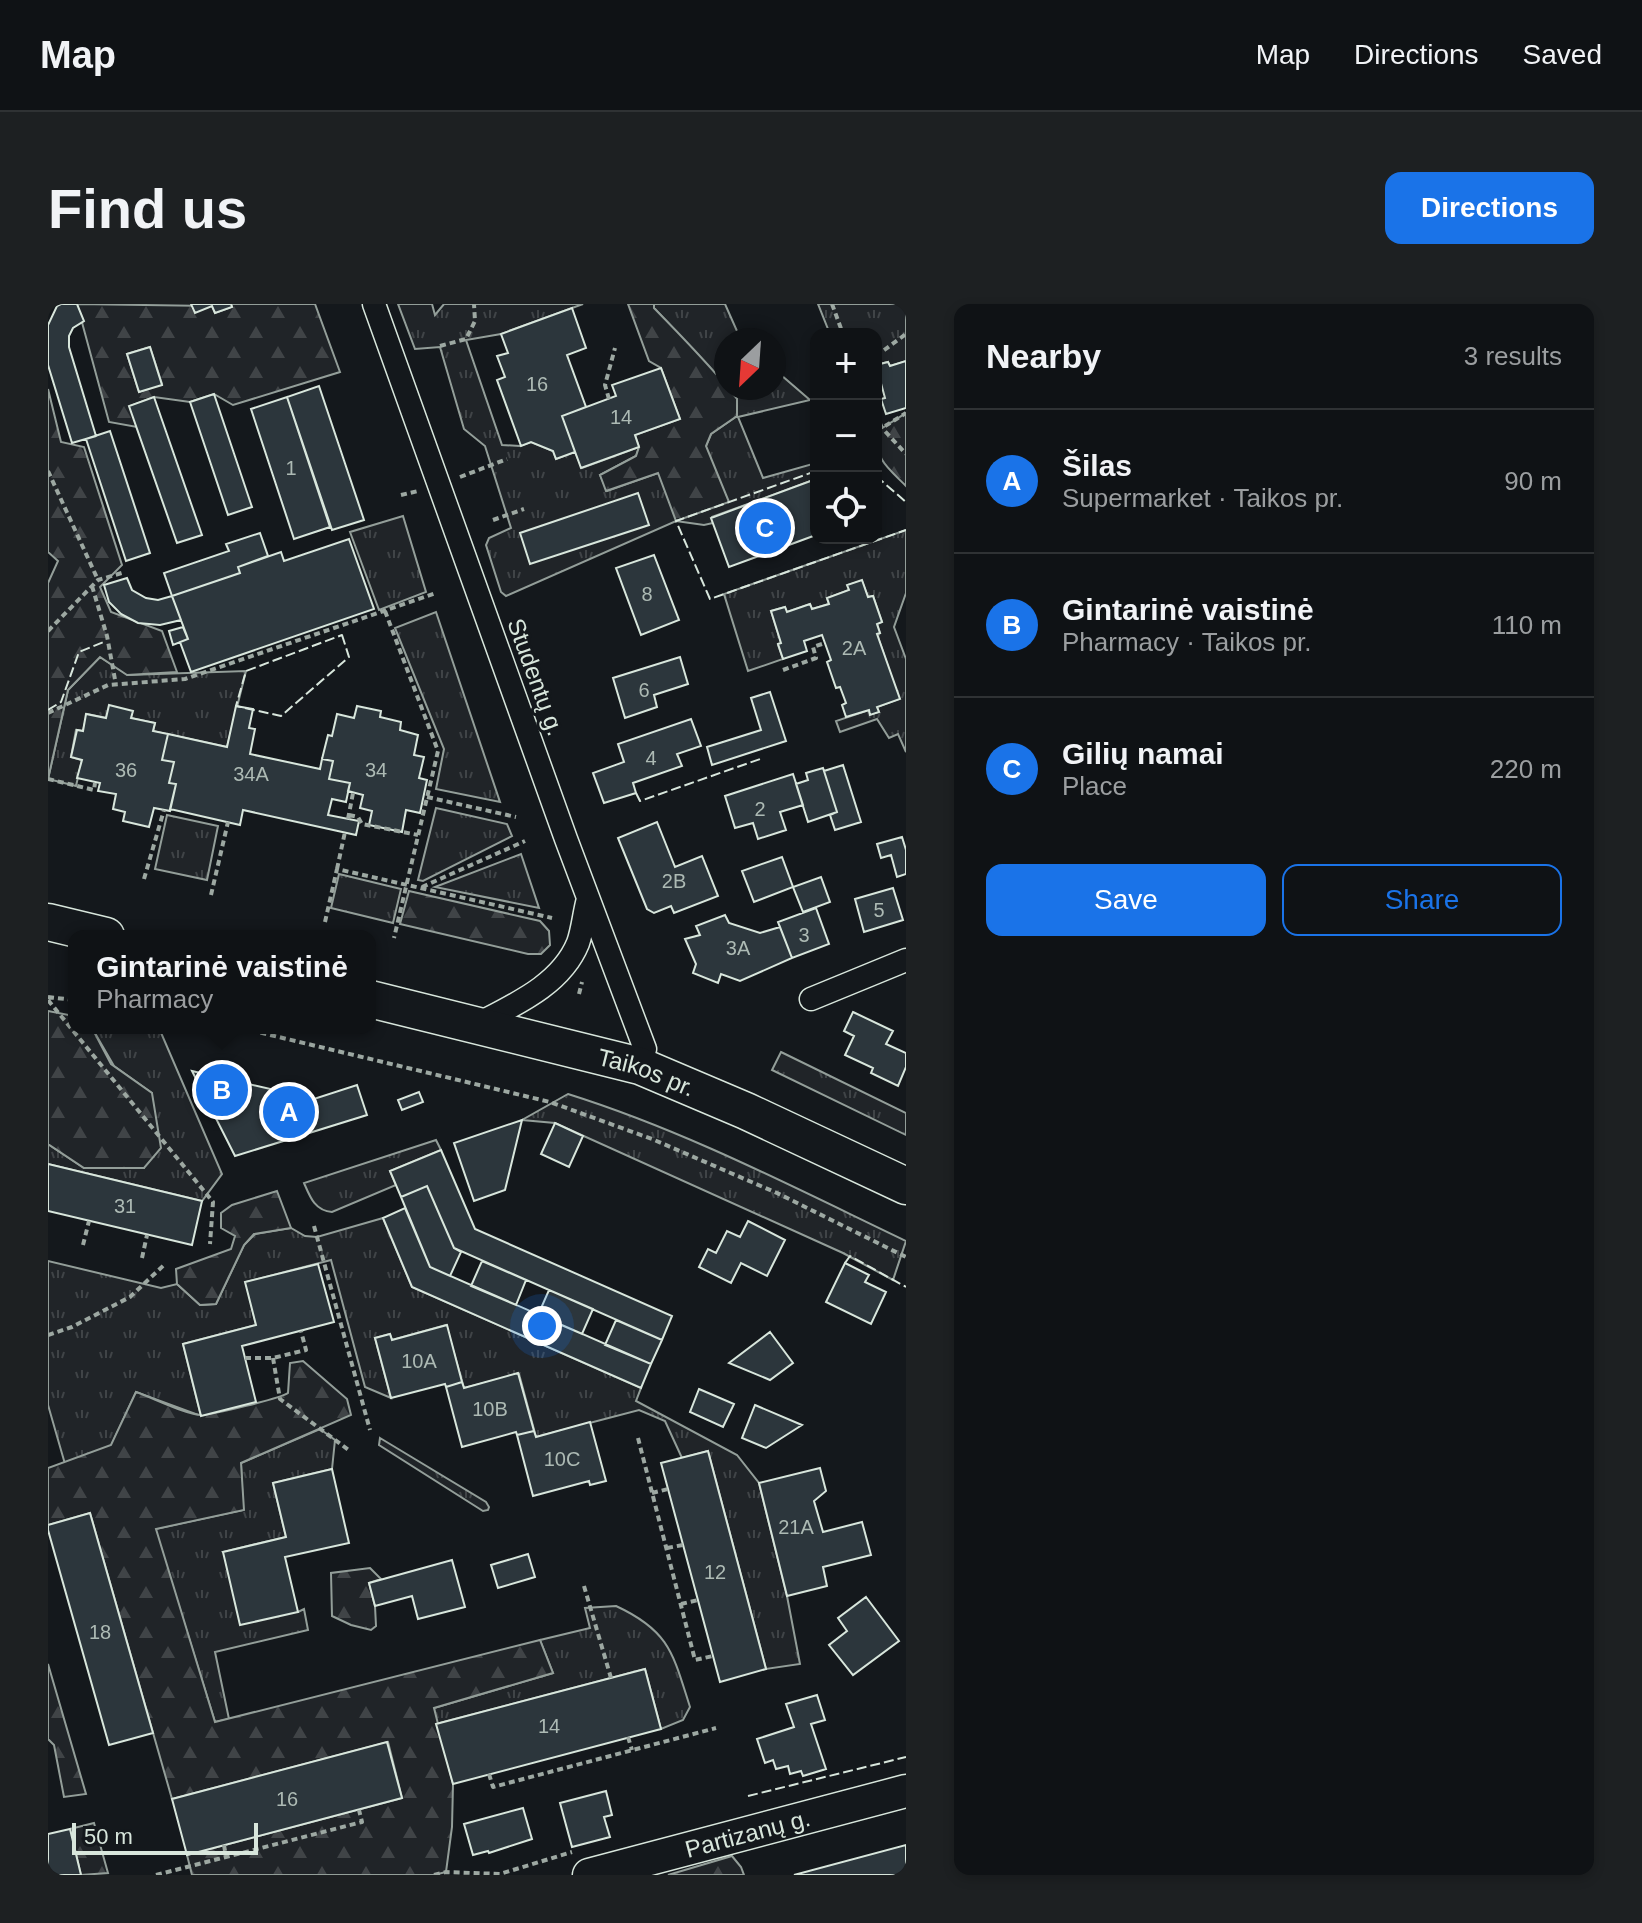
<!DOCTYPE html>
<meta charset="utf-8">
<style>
body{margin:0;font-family:Arial,sans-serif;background:#1d2022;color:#f1f3f6}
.controls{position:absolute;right:24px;top:24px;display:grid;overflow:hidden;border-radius:16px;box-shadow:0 4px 12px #0003}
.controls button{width:72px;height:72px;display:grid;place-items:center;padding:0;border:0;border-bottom:2px solid #2f3234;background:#0f1215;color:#f1f3f6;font:40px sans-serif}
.compass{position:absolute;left:666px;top:24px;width:72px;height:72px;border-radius:50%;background:#0f1215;box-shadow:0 4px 12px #0003;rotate:205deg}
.scale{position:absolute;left:24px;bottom:20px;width:186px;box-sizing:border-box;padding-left:8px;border:4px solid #d8e6dc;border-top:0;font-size:22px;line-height:28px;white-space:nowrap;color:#d8e6dc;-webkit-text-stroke:6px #14181c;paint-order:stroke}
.you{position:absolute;left:494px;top:1022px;width:28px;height:28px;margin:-20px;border:6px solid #fff;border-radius:50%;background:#1a73e8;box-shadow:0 0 0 12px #1a73e833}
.badge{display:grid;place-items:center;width:52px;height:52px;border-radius:50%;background:#1a73e8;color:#fff;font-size:26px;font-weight:700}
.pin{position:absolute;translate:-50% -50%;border:4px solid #fff;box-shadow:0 2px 8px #0006}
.popup{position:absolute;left:20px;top:626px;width:308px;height:104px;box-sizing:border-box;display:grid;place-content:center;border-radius:16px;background:#0f1215;filter:drop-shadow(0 2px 6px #0005);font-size:26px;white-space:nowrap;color:#9b9ea0}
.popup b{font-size:30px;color:#f1f3f6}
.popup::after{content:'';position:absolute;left:50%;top:100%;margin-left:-16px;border:16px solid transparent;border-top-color:#0f1215}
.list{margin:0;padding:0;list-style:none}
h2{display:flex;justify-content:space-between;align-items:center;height:104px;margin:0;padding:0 32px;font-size:34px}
h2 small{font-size:26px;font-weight:400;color:#9b9ea0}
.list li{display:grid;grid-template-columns:52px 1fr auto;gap:24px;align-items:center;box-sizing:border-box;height:144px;padding:0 32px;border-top:2px solid #2f3234}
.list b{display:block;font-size:30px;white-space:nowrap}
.list p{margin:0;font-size:26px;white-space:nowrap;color:#9b9ea0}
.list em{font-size:26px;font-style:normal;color:#9b9ea0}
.actions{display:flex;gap:16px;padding:24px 32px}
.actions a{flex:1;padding:18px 0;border:2px solid #1a73e8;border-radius:16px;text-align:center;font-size:28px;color:#1a73e8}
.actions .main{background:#1a73e8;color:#fff}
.icon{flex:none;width:44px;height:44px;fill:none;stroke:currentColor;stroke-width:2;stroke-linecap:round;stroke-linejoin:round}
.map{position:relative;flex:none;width:858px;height:1571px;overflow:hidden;border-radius:16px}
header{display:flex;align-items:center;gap:48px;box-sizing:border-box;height:112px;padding:0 40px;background:#0f1215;border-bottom:2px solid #2f3234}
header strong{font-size:38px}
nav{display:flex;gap:44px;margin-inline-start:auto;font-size:28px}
.intro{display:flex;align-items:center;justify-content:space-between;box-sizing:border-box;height:192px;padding:0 48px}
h1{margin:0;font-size:56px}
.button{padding:20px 36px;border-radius:16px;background:#1a73e8;color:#fff;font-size:28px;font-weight:700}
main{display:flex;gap:48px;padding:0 48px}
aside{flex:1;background:#0f1215;border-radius:16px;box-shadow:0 4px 12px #0003}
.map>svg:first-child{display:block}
.grass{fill:url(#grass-tufts);stroke:#939e99;stroke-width:2}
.forest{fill:url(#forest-firs);stroke:#939e99;stroke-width:2;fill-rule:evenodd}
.building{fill:#2c363c;stroke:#d8e6dc;stroke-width:2}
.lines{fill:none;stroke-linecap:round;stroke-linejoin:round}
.street-casing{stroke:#d8e6dc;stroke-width:25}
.secondary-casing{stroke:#d8e6dc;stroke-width:35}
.primary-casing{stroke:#d8e6dc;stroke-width:39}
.path{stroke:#9da8a2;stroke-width:4;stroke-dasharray:6 4;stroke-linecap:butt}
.street{stroke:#14181c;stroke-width:22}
.secondary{stroke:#14181c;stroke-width:32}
.primary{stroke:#14181c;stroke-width:36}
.fence{stroke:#d8e6dc;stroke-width:2;stroke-dasharray:10 4;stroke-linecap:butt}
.labels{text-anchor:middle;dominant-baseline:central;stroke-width:6;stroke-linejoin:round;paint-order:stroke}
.number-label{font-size:20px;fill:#adbab4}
.street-label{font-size:24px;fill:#d8e6dc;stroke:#14181c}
</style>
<header>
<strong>Map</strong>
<nav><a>Map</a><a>Directions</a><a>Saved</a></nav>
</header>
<div class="intro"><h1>Find us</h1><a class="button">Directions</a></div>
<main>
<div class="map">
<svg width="858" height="1571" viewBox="0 0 858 1571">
<defs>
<pattern id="grass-tufts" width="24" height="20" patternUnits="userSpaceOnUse" patternTransform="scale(2)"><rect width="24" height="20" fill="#202428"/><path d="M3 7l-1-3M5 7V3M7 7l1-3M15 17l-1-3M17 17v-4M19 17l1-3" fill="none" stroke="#404447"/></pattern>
<pattern id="forest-firs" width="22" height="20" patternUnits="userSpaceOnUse" patternTransform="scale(2)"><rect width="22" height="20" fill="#202428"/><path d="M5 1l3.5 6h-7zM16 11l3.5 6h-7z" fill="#404447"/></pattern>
</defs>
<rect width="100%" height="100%" fill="#14181c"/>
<path class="grass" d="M350,0H384L387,11L396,0H535L453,30L418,36L454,141L472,142L483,138L505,147L508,155L527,148L534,164L591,143L588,152L552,171L559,187L610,169L658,142L663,130L689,112V95L681,84H726V65L762,96L690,113L715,174L768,159V175L664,213L665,219L656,221L628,217L458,292L453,288L438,241L441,234L463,224L437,142L416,125L392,43L367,45Z
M606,0H677L693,36H678V81L606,4Z
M770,0H858V57L842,62L840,58L828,61V30H782Z
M355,212L378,288L331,306L302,228Z
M858,226V289L846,323L858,355V448L850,430L841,434L829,415L792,428L788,417L821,406L822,410L831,408L829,403L851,395L829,330L832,329L829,320L834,318L825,292L820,293L814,277L800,281L801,286L779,294L781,300L764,305L762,300L739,308L737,303L723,307L733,339L730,341L735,355L700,367L676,290Z
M388,308L452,498L388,485L396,445L347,324Z
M52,353L80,371L198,367L179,443L105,427L107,419L83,414L84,407L58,414L39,410L35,427L28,426L23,453L34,456L28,482L0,475L20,386Z
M388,504L459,520L464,532L375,577L370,576Z
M119,511L170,522L159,576L107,565Z
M473,550L491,604L387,583Z
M291,570L353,585L345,619L283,604Z
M44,724H111L174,870L154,897L0,860V840L36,864H96L104,789L66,762Z
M733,748L858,809V831L724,766Z
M520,790C638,827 747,884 858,937L845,976L795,949L507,819L474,816Z
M388,836L393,846L342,867L348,881L284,908C267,907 262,893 256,879Z
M335,914L364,983L593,1084L588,1097L689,1151L711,1179L739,1292L752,1360L718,1365L660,1147L634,1154L617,1117L591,1106L488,1133L471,1070L416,1084L398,1021L344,1036L342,1030L327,1034L343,1094L317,1083L283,956L198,978L208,1021L135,1040L153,1112L88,1088L63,1142L17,1160L0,1101V957L113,984L129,980L152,1001L168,1000L196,941L207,930L243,924L257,932L269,933Z
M272,1125L287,1136L284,1165L225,1179L238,1233L175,1248L250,1308L256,1305L260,1326L167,1348L181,1415L167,1418L107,1225L195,1206L193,1159Z
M332,1134L438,1198L441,1203L440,1206L435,1207L331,1141Z
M568,1302C622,1327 625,1350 642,1403L635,1416L613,1425L597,1365L388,1420L386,1404L505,1369L492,1336L542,1324L537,1304Z"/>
<path class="forest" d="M29,0L164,2L167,9L184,3L183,0H267L292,68L185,101L166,90L142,98L106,93L82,102L89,123L61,118ZM102,43L114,80L91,88L79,50Z
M580,0H606V4C635,34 665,64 689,95V112L663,130L658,142L681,198L628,217L610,169L558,187L552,171L588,152L591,143L587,131L632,115L613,64L601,57Z
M0,85L13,138L36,143L74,261L52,283L63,308L114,327L129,368L79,371L52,353L20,386L0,475V279L10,257L0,248Z
M858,109V182C839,163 828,157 828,128Z
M361,587L492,617L501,627L502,641L493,650H480L352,620Z
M0,707L26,712V724H44L63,760L104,789L113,844L96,864H36L0,840Z
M229,887L243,924L206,930L196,941L168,1000L152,1001L129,980L128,965L183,945L187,932L173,924V909L184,901Z
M255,1057L299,1095L303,1111L193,1159L196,1206L108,1225L167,1418L492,1336L505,1369L386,1404L405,1480L404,1523L398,1568L386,1571H144L139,1551L354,1494L340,1438L124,1495L42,1209L0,1221V1164L63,1141L88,1088C103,1093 141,1112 154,1111C164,1111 233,1094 240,1089L242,1059Z
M322,1264L333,1275L321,1279L327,1302L328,1322L323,1326L303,1321L284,1312L283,1269Z
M0,1360L38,1490L16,1493L6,1441L0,1435Z
M46,1519L60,1569L33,1571L22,1525Z
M684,1552L693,1563L696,1571H620Z"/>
<path class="building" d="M13,0H29L36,17L25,24L21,32V43L48,132L24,139L0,61V21L9,2Z
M143,0H183L184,3L167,9L164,2L147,9Z
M524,4L538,44L519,51L538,103L514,112L527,148L508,155L505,147L483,138L473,142L449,76L457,73L449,52L460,49L453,30Z
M102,43L114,81L91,88L79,50Z
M858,57V104L838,110L833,95L837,94L828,61L840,58L842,62Z
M613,64L632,115L587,131L591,143L533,164L514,112L568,92L564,81Z
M271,82L316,216L284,226L239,93Z
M166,90L204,203L180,211L142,98Z
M106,93L154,231L129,239L81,102Z
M239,93L282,223L246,235L203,105Z
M62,127L102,249L78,257L38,135Z
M768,175V231L681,263L663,214Z
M590,189L601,221L482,260L472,229Z
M212,229L220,252L190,263L192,269L124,292L116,269L181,247L178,240Z
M301,235L326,305L143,368L132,338L140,335L124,292L192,269L190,263L233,248L236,257Z
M606,251L631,316L593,331L568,264Z
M79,274L84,286L98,294L110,296L124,292L133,316L112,321L90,319L73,310L61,298L56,281Z
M814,276L820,293L825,292L834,318L829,320L832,329L829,330L852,395L829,403L831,408L822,411L821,406L798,413L794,401L798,399L792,383L788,384L779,358L783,356L774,331L756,337L759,347L735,355L730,340L733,339L723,307L737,303L739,308L762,300L764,305L781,300L779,294L801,286L799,281Z
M135,323L140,335L125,341L121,327Z
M632,353L640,380L606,391L609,403L577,414L565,374Z
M722,388L738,437L664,461L659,443L713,426L703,394Z
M61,401L85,407L83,414L107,419L105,427L120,430L114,456L126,458L121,479L128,480L122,507L106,504L101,523L75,517L77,508L65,505L68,490L50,487L52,479L29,474L34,456L23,453L29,426L35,427L38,410L58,414Z
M188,402L205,405L201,424L207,425L202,450L272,465L274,455L285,457L281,475L302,479L298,498L284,495L280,511L311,517L308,531L195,506L192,521L122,505L128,480L121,479L126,458L114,456L120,430L179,443Z
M309,402L333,407L332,413L353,418L352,426L370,431L366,451L376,453L371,474L379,476L372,509L358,506L354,528L321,521L324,507L312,504L315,491L300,487L302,479L281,475L285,457L274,455L280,431L284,432L289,410L306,414Z
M643,415L653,442L629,450L634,462L585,479L588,489L556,499L545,469L576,458L570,440Z
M795,461L813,518L787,526L782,511L789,508L776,467Z
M775,464L789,508L760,518L748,480L760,476L758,469Z
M745,470L755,501L732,508L738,526L710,535L705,519L687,524L677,492Z
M609,518L627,563L654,552L670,592L626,609L623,602L606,609L599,605L570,534Z
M854,533L858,546V570L849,573L843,551L833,554L829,540Z
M734,553L745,583L706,598L694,567Z
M773,573L782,598L755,608L745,583Z
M845,584L855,616L816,628L807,595Z
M768,604L781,640L744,654L730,618Z
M677,611L681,619L712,629L732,623L744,654L692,677L673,670L670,679L645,669L648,660L637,635L652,631L648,622Z
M805,708L845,727L838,740L858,749V763L850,782L823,769L825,764L797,751L806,732L796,727Z
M144,767L266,795L309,781L319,811L187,852Z
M371,788L375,798L354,806L350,796Z
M474,816L457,886L426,897L406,839Z
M507,819L535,832L521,863L493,850Z
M393,846L427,925L624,1012L614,1036L406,944L379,882L353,893L342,867Z
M0,860L154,897L144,941L0,907Z
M379,882L406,944L413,948L402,972L382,963L353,893Z
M357,904L382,963L603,1060L593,1084L364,983L335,914Z
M700,917L737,936L719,972L693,959L683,979L651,963L660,945L668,949L679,927L692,933Z
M434,957L478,976L468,1001L423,982Z
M797,959L821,971L817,978L838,988L823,1020L778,998Z
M270,960L286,1018L194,1042L208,1098L153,1112L135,1040L208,1021L197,978Z
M501,986L545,1005L534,1030L490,1011Z
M568,1016L614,1036L603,1060L557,1041Z
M399,1021L414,1078L398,1083L397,1080L343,1094L327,1034L342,1030L344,1036Z
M722,1028L745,1059L722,1076L681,1059Z
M470,1069L486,1127L469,1131L468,1128L414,1143L398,1083L414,1078L416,1084Z
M651,1085L686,1100L675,1123L642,1108Z
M707,1101L754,1121L718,1144L694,1134Z
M542,1118L558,1177L542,1181L541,1177L485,1192L469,1131L486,1127L488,1133Z
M660,1147L718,1365L672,1378L613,1159Z
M772,1164L778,1187L766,1197L775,1228L814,1218L823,1251L775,1263L779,1282L739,1292L711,1179Z
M284,1165L301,1239L237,1253L250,1308L192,1321L175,1248L238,1233L225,1179Z
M42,1209L105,1429L61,1441L0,1226V1221Z
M480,1250L487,1273L450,1284L443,1261Z
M404,1256L417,1303L370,1315L364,1292L327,1302L321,1279Z
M818,1293L851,1337L805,1371L781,1341L799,1327L790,1314Z
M597,1365L613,1425L405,1480L388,1420Z
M769,1391L777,1416L763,1420L778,1465L755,1472L753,1467L742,1470L740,1462L728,1465L725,1456L717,1459L709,1435L746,1423L738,1400Z
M339,1438L354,1494L139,1551L124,1495Z
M558,1487L564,1511L556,1513L562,1533L524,1543L512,1499Z
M475,1504L484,1535L441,1549L440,1547L425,1551L416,1520Z
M22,1525L33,1571H0V1530Z
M858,1541V1571H746Z"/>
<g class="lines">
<g class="street-casing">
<path id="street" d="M326,0L518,535L597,745L592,762
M763,695L858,656
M428,721C466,701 513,681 530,639C535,625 536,609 540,595"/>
</g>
<g class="secondary-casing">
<g id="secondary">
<path id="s1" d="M541,1571L858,1487"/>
</g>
</g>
<g class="primary-casing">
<g id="primary">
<path d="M0,618L58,632"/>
<path id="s2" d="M322,695L592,762L698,807L858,882"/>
</g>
</g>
<path class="path" d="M784,0L795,30
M852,0L858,2
M392,42L418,35L427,17L426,0
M828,52L858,30
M561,95L557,81L567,44
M828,110L834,124L858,150
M828,122L834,124L858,109
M0,167L50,276
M412,173L459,155
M353,191L370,187
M445,216L476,205
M44,282L59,332L68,381
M337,307L390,447L346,634
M0,327L50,276L77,268
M735,366L768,354L765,343L777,339
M0,409L60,381L137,375L388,289
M0,475L46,486L47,479
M379,493L468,513
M301,511L310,513L314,520L370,531
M300,515L305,489
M289,565L297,528
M96,575L116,506
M374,583L477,537
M163,591L180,518
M277,618L289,565L504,614
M531,690L534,678
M0,693L26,696
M0,696L165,898L162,940
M193,724L502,798L604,835L729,889L858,953
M266,922L322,1126
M35,941L41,917
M94,954L99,931
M0,1031L24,1023L82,993L117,960
M197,1054H225L258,1046L253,1027
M225,1054L232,1095L302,1147
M590,1134L647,1356L665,1352
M604,1189L620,1185
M619,1244L635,1241
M536,1282L563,1374
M633,1300L650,1296
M580,1433L584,1446
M441,1470L445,1483L668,1424
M176,1541L178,1553
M108,1571L314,1518L311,1506
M386,1571L398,1568L452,1570L524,1548"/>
<use href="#street" class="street"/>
<use href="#secondary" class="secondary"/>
<use href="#primary" class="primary"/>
<path class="fence" d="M768,167L628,217L662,295L858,226
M828,172L858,198
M294,331L301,353L233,412L188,402L198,367Z
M0,406L13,398L31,348L58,337
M588,489L592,497L715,454
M797,959L802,952L858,983
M700,1492L858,1453"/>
</g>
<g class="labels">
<g class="number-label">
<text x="489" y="80">16</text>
<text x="573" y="113">14</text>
<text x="243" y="164">1</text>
<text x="599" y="290">8</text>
<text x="806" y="344">2A</text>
<text x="596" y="386">6</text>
<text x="603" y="454">4</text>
<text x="78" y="466">36</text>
<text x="328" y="466">34</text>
<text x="203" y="470">34A</text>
<text x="712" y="505">2</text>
<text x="626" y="577">2B</text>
<text x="831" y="606">5</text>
<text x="756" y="631">3</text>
<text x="690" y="644">3A</text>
<text x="77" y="902">31</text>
<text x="371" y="1057">10A</text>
<text x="442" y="1105">10B</text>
<text x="514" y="1155">10C</text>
<text x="748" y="1223">21A</text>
<text x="667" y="1268">12</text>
<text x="52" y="1328">18</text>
<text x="501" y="1422">14</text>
<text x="239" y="1495">16</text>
</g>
<g class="street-label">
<text transform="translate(488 373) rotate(70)">Studentų g.</text>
<text stroke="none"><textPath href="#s2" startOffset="286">Taikos pr.</textPath></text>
<text stroke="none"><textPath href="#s1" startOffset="164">Partizanų g.</textPath></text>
</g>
</g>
</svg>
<div class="controls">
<button>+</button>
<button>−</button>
<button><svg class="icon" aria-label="locate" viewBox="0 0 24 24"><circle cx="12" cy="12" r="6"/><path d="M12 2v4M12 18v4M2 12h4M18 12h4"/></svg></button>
</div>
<svg class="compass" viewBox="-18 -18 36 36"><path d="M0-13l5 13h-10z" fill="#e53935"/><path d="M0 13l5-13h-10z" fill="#9b9ea0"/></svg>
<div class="scale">50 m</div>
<div class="you"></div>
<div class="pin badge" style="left:241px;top:808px">A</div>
<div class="pin badge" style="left:174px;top:786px">B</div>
<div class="popup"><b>Gintarinė vaistinė</b>Pharmacy</div>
<div class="pin badge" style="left:717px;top:224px">C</div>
</div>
<aside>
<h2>Nearby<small>3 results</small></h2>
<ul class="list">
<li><span class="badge">A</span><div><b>Šilas</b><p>Supermarket · Taikos pr.</p></div><em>90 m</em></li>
<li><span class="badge">B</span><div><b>Gintarinė vaistinė</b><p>Pharmacy · Taikos pr.</p></div><em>110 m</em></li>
<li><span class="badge">C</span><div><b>Gilių namai</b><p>Place</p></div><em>220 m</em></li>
</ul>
<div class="actions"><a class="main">Save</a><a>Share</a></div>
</aside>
</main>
